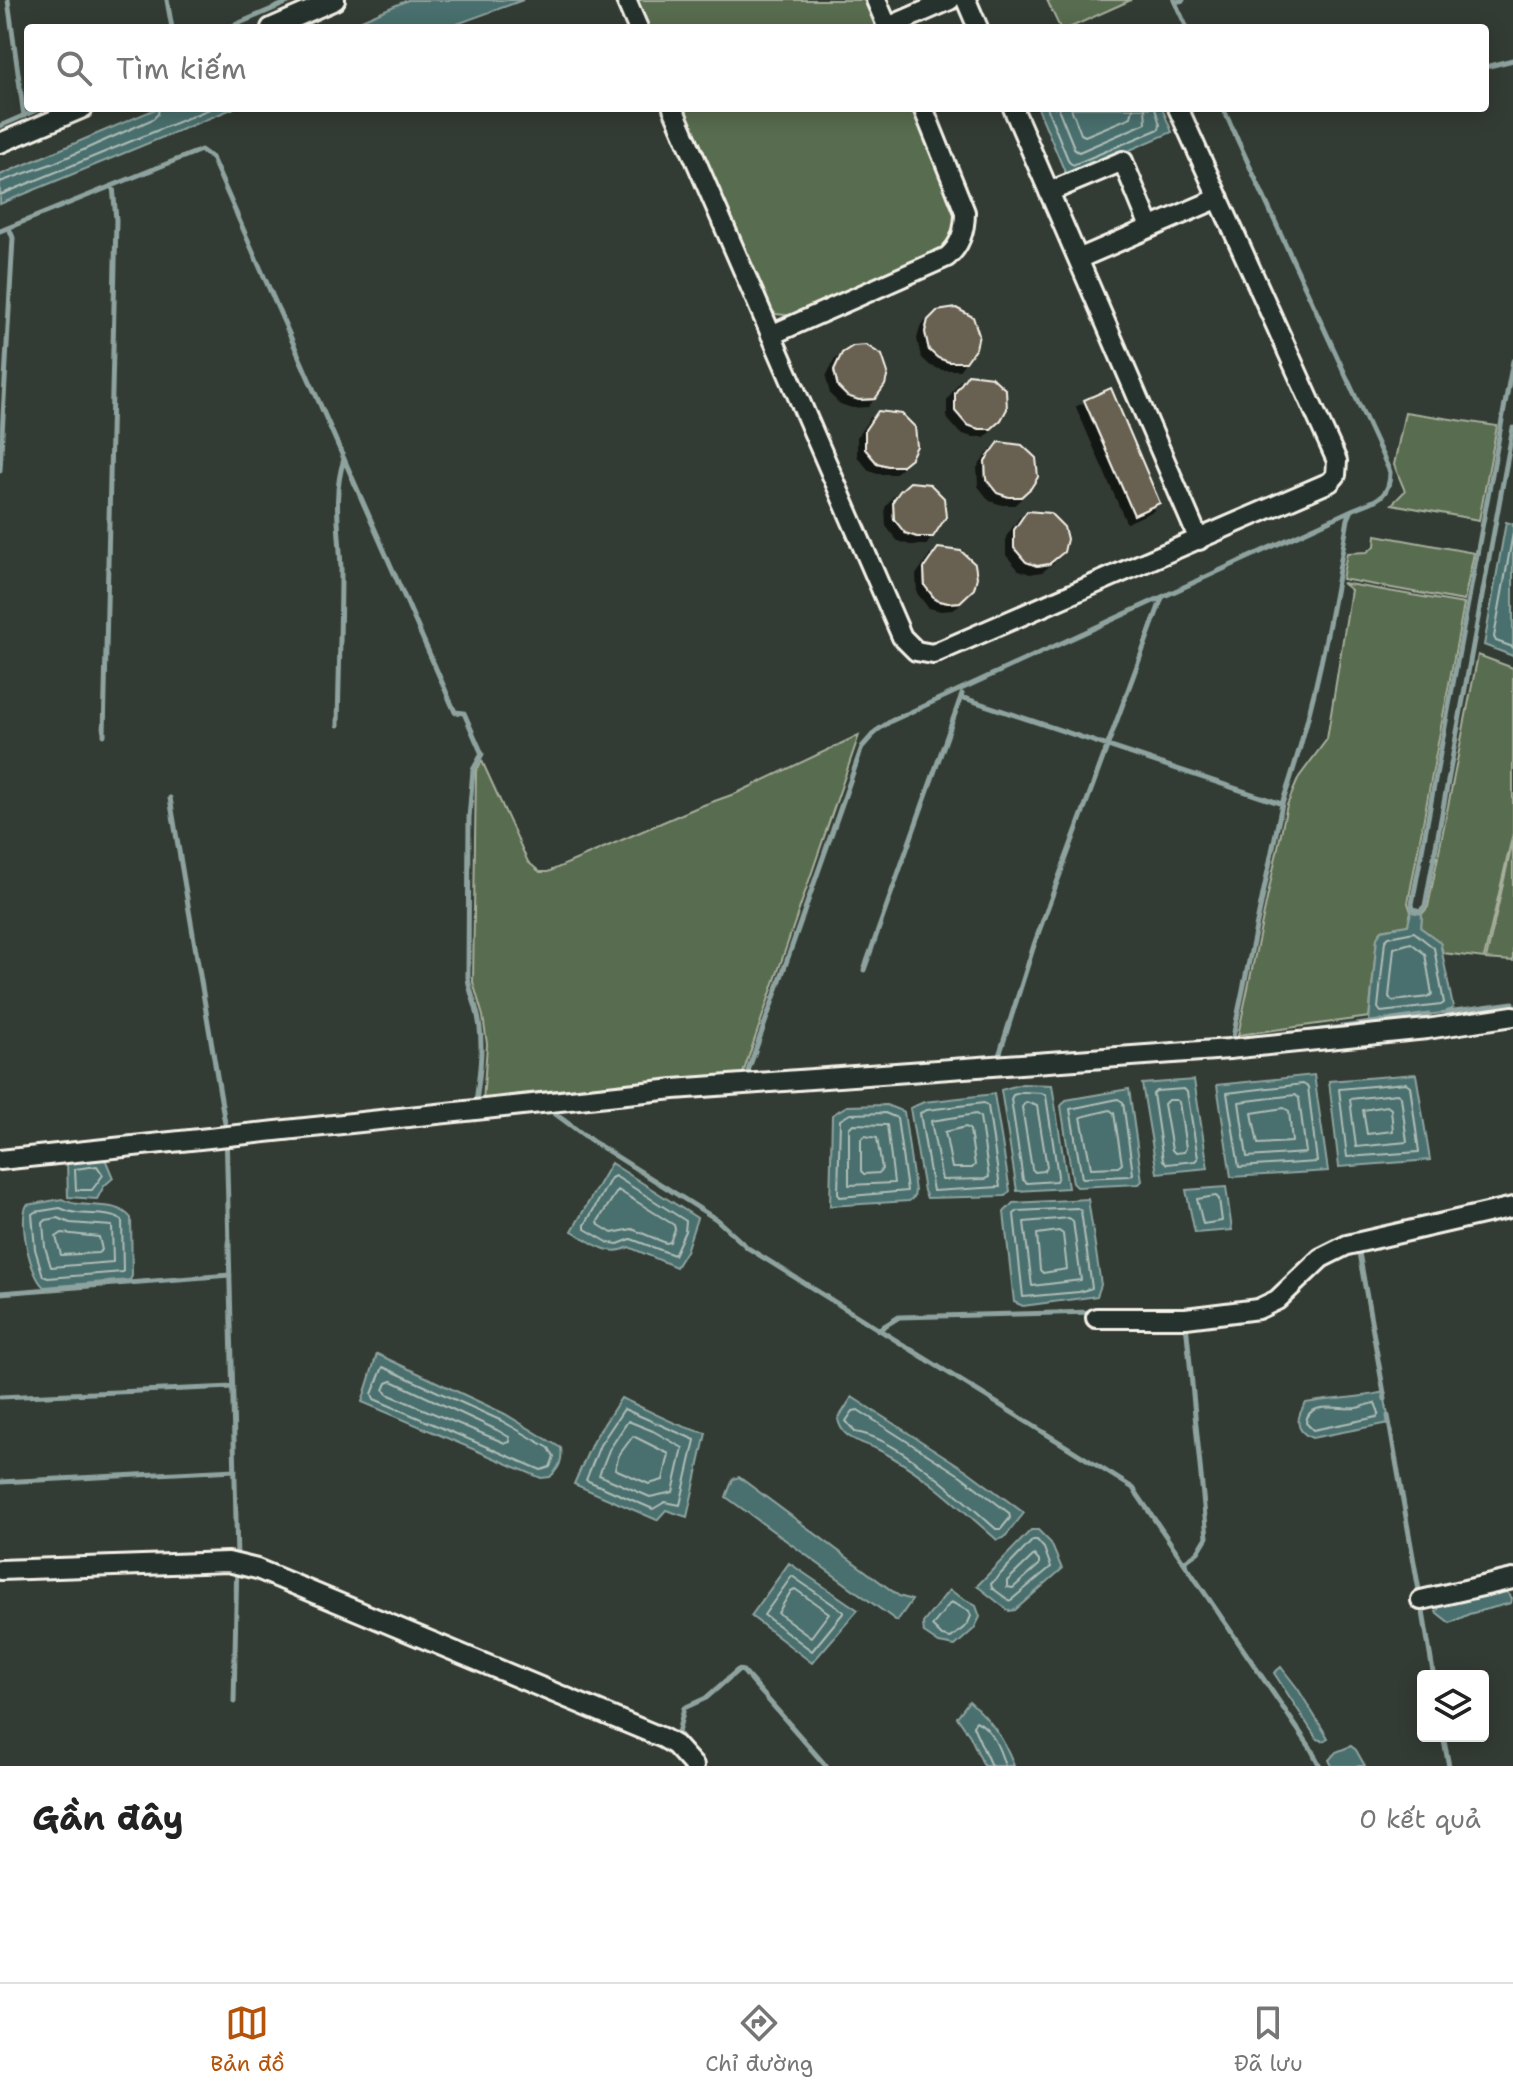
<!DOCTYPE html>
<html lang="vi">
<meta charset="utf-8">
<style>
body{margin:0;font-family:"Shantell Sans",sans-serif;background:#f6f6f6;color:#222}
.controls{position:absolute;right:24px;bottom:24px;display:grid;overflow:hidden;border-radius:8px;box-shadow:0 4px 20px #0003}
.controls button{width:72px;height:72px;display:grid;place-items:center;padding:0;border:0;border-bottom:2px solid #e0e0e0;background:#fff;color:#222;font:40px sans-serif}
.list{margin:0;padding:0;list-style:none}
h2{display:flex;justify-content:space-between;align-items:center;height:104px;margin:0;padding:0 32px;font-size:34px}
h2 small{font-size:26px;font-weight:400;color:#767676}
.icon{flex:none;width:44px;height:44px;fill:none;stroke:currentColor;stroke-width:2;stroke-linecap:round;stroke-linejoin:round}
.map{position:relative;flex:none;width:1513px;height:1766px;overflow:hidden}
.search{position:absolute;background:#fff;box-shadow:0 4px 20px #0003;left:24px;right:24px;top:24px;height:88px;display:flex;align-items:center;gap:20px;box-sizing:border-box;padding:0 28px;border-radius:8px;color:#767676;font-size:30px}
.sheet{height:216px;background:#fff}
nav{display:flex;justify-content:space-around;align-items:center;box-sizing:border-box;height:112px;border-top:2px solid #e0e0e0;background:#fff;font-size:22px;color:#767676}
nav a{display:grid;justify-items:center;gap:4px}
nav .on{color:#b45309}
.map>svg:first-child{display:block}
.green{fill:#596c4f;stroke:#a6ae9c;stroke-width:2}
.water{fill:#4a6f6e;stroke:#8ea39f;stroke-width:2}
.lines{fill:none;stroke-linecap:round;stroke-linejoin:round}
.shore{stroke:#b0bdb7;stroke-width:2}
.stream{stroke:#8ea39f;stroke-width:5}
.building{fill:#686151;stroke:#f4f1e8;stroke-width:2;filter:url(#shadow)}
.minor-casing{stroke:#f4f1e8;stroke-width:24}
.minor{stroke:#26332d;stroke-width:18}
</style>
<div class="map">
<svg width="1513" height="1766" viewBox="0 0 1513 1766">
<defs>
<filter id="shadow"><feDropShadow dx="-7" dy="7" stdDeviation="0" flood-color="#0009"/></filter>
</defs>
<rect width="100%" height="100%" fill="#333c34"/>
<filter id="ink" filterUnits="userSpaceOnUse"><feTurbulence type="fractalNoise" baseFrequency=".0125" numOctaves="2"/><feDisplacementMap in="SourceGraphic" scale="16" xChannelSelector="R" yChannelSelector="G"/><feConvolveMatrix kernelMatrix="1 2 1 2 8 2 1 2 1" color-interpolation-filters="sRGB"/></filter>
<g filter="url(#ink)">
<path class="green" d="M634,0H864L877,28H646Z
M1047,0H1131L1069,28H1060Z
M681,108H911L954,206C958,224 954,237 941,251L794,316L776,314L769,308Z
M1405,412L1497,426L1479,520L1392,504L1405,491L1394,465Z
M1376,535L1474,553L1464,601L1342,579L1347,553L1367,552L1375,546Z
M1342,583L1464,604L1408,903L1411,912L1408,925L1382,930L1377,938L1369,1017L1238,1035L1287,805L1299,777L1327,739L1351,590Z
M1478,655L1513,668V833L1484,958L1443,953L1440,942L1421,928L1422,914L1428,907Z
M859,735L741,1079L483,1102L487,1044L483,1016L473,982L476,771L482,761L528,862L540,872H548L698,807L737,793Z
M1513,840V961L1486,959Z"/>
<path class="water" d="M408,0H523L446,28H343Z
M158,108H234L0,204V175Z
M1038,108H1162L1172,132L1067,177Z
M1506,522L1513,524V656L1484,645Z
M1411,912L1422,914L1421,928L1440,942L1453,1007L1450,1012L1369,1022L1377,938L1382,930L1408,925Z
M1416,1074L1430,1160L1339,1167L1329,1081Z
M1314,1075L1328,1171L1231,1177L1217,1085Z
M1194,1080L1208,1168L1157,1173L1142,1084Z
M1022,1084L1052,1085L1068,1188L1017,1191L1001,1090Z
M1129,1089L1142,1181L1139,1184L1077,1187L1073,1183L1061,1106L1066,1100Z
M994,1094L1010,1191L1005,1196L927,1198L924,1191L910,1108L924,1102Z
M886,1105L904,1112L915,1191L914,1197L909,1201L830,1206L832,1115L847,1106Z
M100,1158L106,1161L113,1178L104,1186L97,1199L68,1197L67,1161Z
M611,1163L697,1218L686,1251L676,1267L629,1247C609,1258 591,1242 572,1231Z
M1226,1187L1232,1230L1195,1233L1186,1190Z
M62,1199C83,1211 115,1198 131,1218L132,1276L130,1280L44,1287C30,1276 18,1220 27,1205Z
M1088,1199L1101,1285L1097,1296L1023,1306L1014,1302L1004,1212L1013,1203Z
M377,1354L505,1414L561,1448C563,1461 559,1468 550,1477L541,1478L362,1402Z
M1384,1392L1389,1423L1312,1438C1294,1431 1296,1417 1306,1403C1333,1398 1357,1399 1384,1392Z
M852,1397L966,1470L1024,1513L1004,1538L997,1540C960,1508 923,1472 879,1450C861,1441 842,1440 838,1419Z
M621,1398C649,1410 676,1427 706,1433L687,1517L666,1510L657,1520L574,1484L593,1441Z
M739,1477L899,1596L912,1600L897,1621L726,1497L733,1479Z
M1031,1530H1038L1051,1543L1062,1569L1015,1610L1009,1611L977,1586Z
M789,1563L858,1610L812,1663L751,1616Z
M949,1590L976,1606L980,1617L974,1629L955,1646L939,1643L924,1633L923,1623Z
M1505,1590L1512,1598L1511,1603L1469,1614L1450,1623L1436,1612L1444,1601Z
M1281,1667L1298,1689L1328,1738L1323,1741L1317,1739L1274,1673Z
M969,1701C990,1719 1005,1739 1014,1766H984L970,1736L957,1717Z
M1351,1746L1356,1750L1365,1766H1332L1329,1760L1336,1752Z"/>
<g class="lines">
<path class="shore" d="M1047,108L1069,162L1073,165L1159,129L1160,125L1155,108
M1058,108L1075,150L1079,152L1146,123L1145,108
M1071,108L1081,134L1085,136L1131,117L1133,108
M0,182L54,163L153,119L158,114L159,108
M0,195L212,108
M1513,533L1494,637L1496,641L1513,647
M1414,932L1434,948L1444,1003L1441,1005L1381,1012L1378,1008L1385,941L1389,937Z
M1411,943L1425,954L1432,994L1429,997L1392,1001L1389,997L1394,948Z
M1406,1083L1410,1086L1419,1152L1347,1157L1339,1089Z
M1303,1084L1308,1087L1317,1162L1239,1167L1227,1093Z
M1184,1089L1187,1092L1198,1158L1195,1161L1167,1164L1163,1160L1153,1094L1156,1091Z
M1023,1092L1042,1093L1046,1096L1058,1176L1056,1181L1027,1183L1023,1180L1011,1099L1013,1095Z
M1397,1094L1401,1097L1407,1142L1356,1147L1350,1099Z
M1295,1095L1299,1098L1306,1153L1247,1157L1239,1102Z
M1118,1099L1123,1102L1133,1174L1130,1176L1082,1178L1070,1109Z
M1168,1100H1176L1179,1102L1186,1148L1184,1152L1175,1153L1172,1150L1164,1104Z
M1026,1102L1037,1106L1047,1167L1044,1171L1035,1172L1032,1169L1022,1107Z
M984,1103L988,1106L1000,1187L933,1191L920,1113L927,1110Z
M1387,1106L1391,1109L1393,1131L1367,1134L1363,1110Z
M1284,1108L1289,1111L1292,1142L1258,1144L1252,1113Z
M1110,1110L1114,1113L1122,1164L1118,1167L1091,1168L1081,1117Z
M885,1113L897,1118L907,1191L840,1197L838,1193L840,1120L850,1114Z
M976,1114L980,1117L989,1177L985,1179L942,1180L931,1121Z
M853,1124L887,1125L894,1183L849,1185V1128Z
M966,1127L970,1130L975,1165L972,1168H952L945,1132Z
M865,1136L877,1138L882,1169L879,1173L864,1174L861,1171V1139Z
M97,1166L103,1175L92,1190H76L75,1169Z
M615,1176L686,1221L685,1231L674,1255L631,1239L618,1244L609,1243L585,1229V1225L611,1178Z
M618,1190L674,1225L675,1229L670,1242L666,1243L632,1229L612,1233L599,1225L598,1221Z
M1216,1196L1219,1199L1222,1221L1203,1224L1197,1199Z
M60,1208C80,1218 103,1210 122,1220L123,1272L48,1278L43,1276L35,1249L32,1214L35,1212Z
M1077,1208L1081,1211L1092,1288L1079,1292L1023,1297L1014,1214L1018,1211Z
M58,1218L70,1223L112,1226L113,1262L51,1267L45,1247L43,1223L46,1220Z
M1069,1218L1073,1221L1081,1280L1032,1286L1024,1222Z
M1059,1231L1063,1234L1067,1269L1043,1273L1040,1270L1037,1234Z
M62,1233L99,1237L102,1250L98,1253L61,1255L56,1237Z
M383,1367L502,1421L549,1448L554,1457L550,1467L541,1470L374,1399L372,1394Z
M392,1381L497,1430L509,1437L510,1442L505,1443L387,1394L384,1390L387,1383Z
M1375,1403L1379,1413L1377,1417L1313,1430L1306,1423C1307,1400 1340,1410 1356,1408C1362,1407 1369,1404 1375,1403Z
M624,1409L695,1440L680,1505L665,1502L653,1509L586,1480L600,1445Z
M858,1410L961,1476L1009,1513L1010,1518L1001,1529H996C964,1501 897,1437 855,1432L846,1421L853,1411Z
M628,1421L653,1431L683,1448L673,1492L650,1497L599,1475L609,1450Z
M633,1436L669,1454L663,1480L649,1484L615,1469L619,1455Z
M1033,1540H1037L1044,1548L1051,1567L1010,1601L992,1588L991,1584Z
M1034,1555L1039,1561V1565L1013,1588L1007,1587V1581Z
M792,1576L844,1612L812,1651L764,1615Z
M795,1589L829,1613L811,1637L778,1613L791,1591Z
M951,1602L969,1611L971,1616L967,1625L951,1638L942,1636L932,1626Z
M991,1766L973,1726L976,1721C992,1728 1000,1750 1005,1766"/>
<path class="stream" d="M8,0L24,116
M167,0L172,28
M1174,0L1187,28
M1175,2L1183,0
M228,28L293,0
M1485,67L1513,60
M1223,108L1390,472C1390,500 1374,500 1352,510L1348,519C1332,613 1314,713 1282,804L1232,1042
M0,126L41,108
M0,231L201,150L212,158L455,712L464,713L482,754L473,770L469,818L468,977C469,989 473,997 476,1008C485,1038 480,1072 476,1102L470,1103
M1513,361L1412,904L1413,909L1420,911L1425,906L1513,428
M0,470L13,238L9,228
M961,697L1282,804
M338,725C339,673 341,621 341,570C340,532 332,496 344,459
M104,735L116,220L113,186
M170,798L226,1129L237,1558L234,1702
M864,970L962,694
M1447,1012L1513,1003
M1284,1035L1429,1015
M998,1059L1035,942L1162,598
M752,1076L747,1074L862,747L876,731L891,721L1352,510
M550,1110L592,1141L716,1219L748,1248L1133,1488L1310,1747L1320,1766
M1358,1247L1385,1399
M0,1293L230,1275
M878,1330L899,1317L1094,1312
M0,1397L233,1387
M1388,1416L1420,1596
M0,1482L235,1470
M1184,1562L1198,1552L1207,1537L1186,1323
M1422,1606L1433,1672
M670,1733H678L694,1753
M678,1733L684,1708L706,1698L738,1670L743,1671L826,1766
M1443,1736L1449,1766"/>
</g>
<path class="building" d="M956,308L973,317L979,335L976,348L966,362H949L938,358L929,350L925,332L928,320L937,311Z
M866,345L882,355L888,373L885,385L875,399L859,400L847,396L838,387L834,370L842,353L853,346Z
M968,374L992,377L1006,390L1007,409L1001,420L991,429H979L967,425L955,411V393Z
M1111,388L1160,503L1134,515L1084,400Z
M878,411L902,414L915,427L917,446L911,458L901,466H888L877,463L865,449V430Z
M999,442L1022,445L1036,458L1038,477L1031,488L1021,497H1009L997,493L986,479L985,461Z
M910,482L930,484L944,498L946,517L933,537H917L905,533L894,519L893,501L900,491Z
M1027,511L1050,513L1064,527L1067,539L1064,552L1049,564L1037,566L1026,562L1014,548V530Z
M938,548L961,551L975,564L977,577L974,589L960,602L948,603L936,600L925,586L924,568Z"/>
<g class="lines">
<g class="minor-casing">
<path id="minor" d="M626,0L638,28
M876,0L888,28
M966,0L978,28
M888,27L950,0
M271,28L335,0
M673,108L902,637L916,651L933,654L1330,482L1336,475L1337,461L1178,108
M1013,108L1199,540
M0,143L83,108
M1049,192L1123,161L1150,227
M1078,259L1219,198
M771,335L947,257C961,245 965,230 965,212L924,110
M0,1160L674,1089L1229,1049L1427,1029L1513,1016
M1096,1318H1186L1258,1309L1277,1300L1321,1258L1347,1245L1513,1207
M0,1570L228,1562L257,1569L663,1738L675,1745L694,1766
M1421,1600L1513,1579"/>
</g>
<use href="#minor" class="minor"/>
</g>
</g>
</svg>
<div class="controls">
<button><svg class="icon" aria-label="layers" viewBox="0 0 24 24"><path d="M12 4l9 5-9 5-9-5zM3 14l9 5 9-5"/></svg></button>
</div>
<div class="search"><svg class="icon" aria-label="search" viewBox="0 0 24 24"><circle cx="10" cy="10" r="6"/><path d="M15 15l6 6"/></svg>Tìm kiếm</div>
</div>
<section class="sheet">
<h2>Gần đây<small>0 kết quả</small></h2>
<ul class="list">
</ul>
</section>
<nav>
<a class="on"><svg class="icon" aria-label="map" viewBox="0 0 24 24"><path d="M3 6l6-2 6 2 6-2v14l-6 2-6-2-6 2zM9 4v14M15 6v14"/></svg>Bản đồ</a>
<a><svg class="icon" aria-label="directions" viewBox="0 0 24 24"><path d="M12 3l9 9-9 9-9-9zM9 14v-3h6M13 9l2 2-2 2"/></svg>Chỉ đường</a>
<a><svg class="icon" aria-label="saved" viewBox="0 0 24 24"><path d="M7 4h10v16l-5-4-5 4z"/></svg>Đã lưu</a>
</nav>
